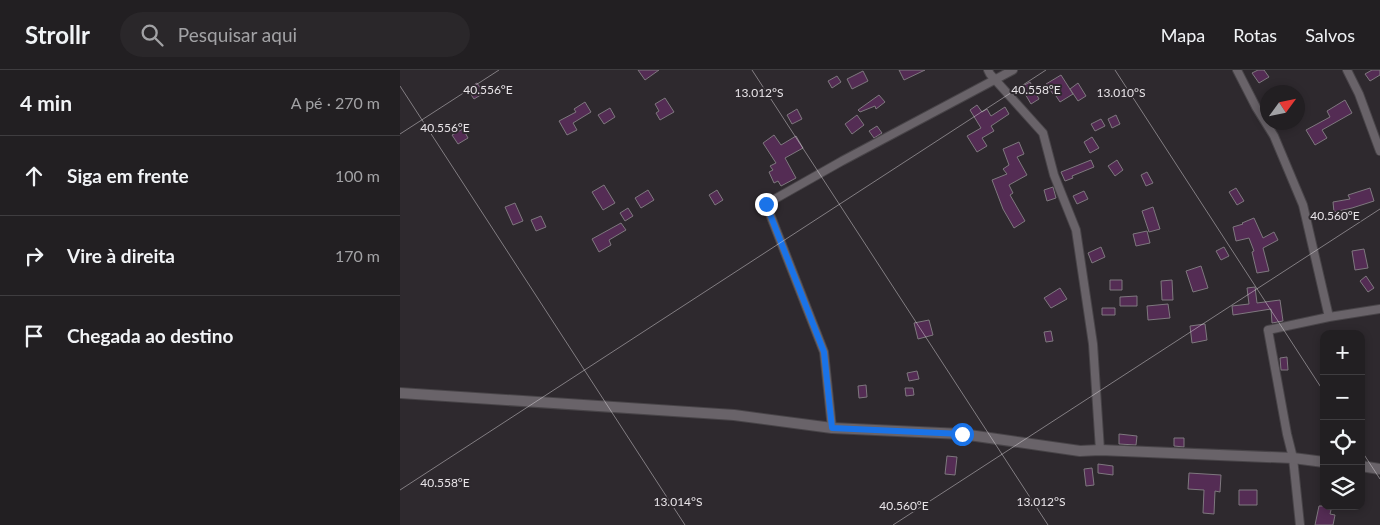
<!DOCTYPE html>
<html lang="pt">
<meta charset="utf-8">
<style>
body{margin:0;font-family:Lato,sans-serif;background:#2a272a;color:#f1f3f6}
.controls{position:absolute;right:15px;bottom:15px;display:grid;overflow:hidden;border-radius:10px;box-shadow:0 2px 8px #0003}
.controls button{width:45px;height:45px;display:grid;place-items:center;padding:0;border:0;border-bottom:1px solid #3f3d40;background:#221f22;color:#f1f3f6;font:25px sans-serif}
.compass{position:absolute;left:860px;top:15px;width:45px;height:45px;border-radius:50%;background:#221f22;box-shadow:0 2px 8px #0003;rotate:57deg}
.stop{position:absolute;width:15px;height:15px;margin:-11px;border:4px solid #1a73e8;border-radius:50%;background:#fff}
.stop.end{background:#1a73e8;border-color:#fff;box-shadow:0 1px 5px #0008}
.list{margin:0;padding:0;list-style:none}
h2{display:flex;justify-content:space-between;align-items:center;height:65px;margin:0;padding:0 20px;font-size:21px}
h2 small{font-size:16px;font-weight:400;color:#a2a2a5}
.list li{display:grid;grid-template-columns:32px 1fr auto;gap:15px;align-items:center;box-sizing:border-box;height:80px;padding:0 20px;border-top:1px solid #3f3d40}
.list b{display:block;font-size:19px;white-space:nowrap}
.list em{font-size:16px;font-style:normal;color:#a2a2a5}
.icon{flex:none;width:28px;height:28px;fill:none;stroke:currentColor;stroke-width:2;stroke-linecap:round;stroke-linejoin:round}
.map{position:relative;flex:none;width:980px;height:455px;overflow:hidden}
header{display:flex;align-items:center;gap:30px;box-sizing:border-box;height:70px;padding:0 25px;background:#221f22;border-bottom:1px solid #3f3d40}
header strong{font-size:24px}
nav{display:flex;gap:28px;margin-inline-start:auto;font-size:18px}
.search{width:350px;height:45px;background:#2a272a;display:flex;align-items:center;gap:12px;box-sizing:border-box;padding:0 18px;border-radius:28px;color:#a2a2a5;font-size:19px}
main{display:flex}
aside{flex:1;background:#221f22}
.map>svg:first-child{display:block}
.building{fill:#542c54;stroke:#7e787e}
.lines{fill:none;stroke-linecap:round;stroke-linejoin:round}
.street-casing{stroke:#484448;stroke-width:10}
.secondary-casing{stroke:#484448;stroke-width:12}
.street{stroke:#696369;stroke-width:8}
.secondary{stroke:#696369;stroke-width:10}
.route{stroke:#1a73e8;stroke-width:6}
.ticks{fill:none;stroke:#e8e4e8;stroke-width:1;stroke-opacity:0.45}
.ticks-label{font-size:12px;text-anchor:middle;fill:#e8e4e8;stroke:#2e292e;stroke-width:4;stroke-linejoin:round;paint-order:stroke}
</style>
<header>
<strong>Strollr</strong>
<div class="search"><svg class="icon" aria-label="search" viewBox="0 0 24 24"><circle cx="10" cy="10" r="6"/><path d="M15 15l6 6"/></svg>Pesquisar aqui</div>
<nav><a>Mapa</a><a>Rotas</a><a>Salvos</a></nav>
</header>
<main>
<aside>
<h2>4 min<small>A pé · 270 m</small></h2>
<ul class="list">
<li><svg class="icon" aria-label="ahead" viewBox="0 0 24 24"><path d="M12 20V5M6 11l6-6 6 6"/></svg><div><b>Siga em frente</b></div><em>100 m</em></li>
<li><svg class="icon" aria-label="right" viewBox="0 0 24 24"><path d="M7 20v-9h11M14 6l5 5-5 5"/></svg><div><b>Vire à direita</b></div><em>170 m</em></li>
<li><svg class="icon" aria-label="arrive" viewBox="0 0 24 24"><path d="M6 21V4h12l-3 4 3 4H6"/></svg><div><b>Chegada ao destino</b></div></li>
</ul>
</aside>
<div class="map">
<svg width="980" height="455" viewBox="0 0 980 455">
<rect width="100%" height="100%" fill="#2e292e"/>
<path class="building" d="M238,0H259L245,10Z
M499,0H525L504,10Z
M858,0H864L869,7L859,13L852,3Z
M972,0H980V5L970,11L965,4Z
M463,1L468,11L452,19L447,9Z
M661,5L673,24L660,32L654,23L653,24L646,14Z
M437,6L441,12L432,18L428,11Z
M630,12L639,29L631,34L621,17Z
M77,13L84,23L74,29L67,19Z
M678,13L686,26L678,31L670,19Z
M479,25L485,32L476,39L475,36L460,42L458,40Z
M265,28L274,42L260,50L256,43L259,41L255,34Z
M945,30L952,43L922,60L927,68L915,75L906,60L930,47L927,41Z
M185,32L191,42L173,53L177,60L167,65L159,51L176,42L174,39Z
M577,35L582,42L587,39L591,46L605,37L609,44L591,56L594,61L582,68L587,76L577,82L567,66L581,58L570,40Z
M210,38L215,47L204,54L198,45Z
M397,39L402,49L392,54L387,45Z
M457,45L464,55L452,64L445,54Z
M716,45L720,54L712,58L708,49Z
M701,49L705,56L695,61L691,54Z
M477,56L482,63L474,68L469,61Z
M63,59L68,68L58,74L52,65Z
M374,65L381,75L396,66L403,78L385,88L396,108L381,116L378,111L374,113L369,102L373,100L370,96L376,93L363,73Z
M692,67L699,78L690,83L684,72Z
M619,72L624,84L617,87L627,105L609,115L613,123L610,125L625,151L614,158L603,139L592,110L607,104L603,99L609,95L603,79Z
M691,90L694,97L672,106L673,108L665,111L661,102Z
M717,90L723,100L715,106L708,96Z
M747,102L753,113L746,116L741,105Z
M204,115L215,133L203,140L192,122Z
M653,117L656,128L647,131L644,120Z
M836,118L844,131L837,135L829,122Z
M970,118L974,131L952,138L934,142L933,132L950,129L948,125Z
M248,120L254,130L241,138L235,128Z
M317,120L323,130L315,135L309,125Z
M684,121L688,129L677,134L673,126Z
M115,133L123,151L113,155L105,137Z
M753,137L760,159L749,162L742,141Z
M228,138L233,146L225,151L220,143Z
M141,146L146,157L136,161L131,150Z
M854,148L863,168L874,162L878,170L863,178L869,201L857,203L852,182L854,181L849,168L836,171L833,157L843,154L842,153Z
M221,153L226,160L209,170L211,175L199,182L192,169Z
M747,161L750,173L736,176L733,164Z
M701,177L705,187L692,193L688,183Z
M824,177L829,186L821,190L816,181Z
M964,179L968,198L955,200L952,181Z
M801,196L808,218L793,222L786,201Z
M966,206L974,218L968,222L960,211Z
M710,210H722V220H710Z
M772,210L773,230H762L761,211Z
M855,217L857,233L880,230L883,251L872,253L871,239L833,245L832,236L849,234L847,218Z
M660,218L667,229L651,238L644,228Z
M737,226V236H720V227Z
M768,234L770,248L748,250L747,236Z
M702,238H715V245H702Z
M529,250L533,265L518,269L514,253Z
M805,254L807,270L792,273L790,256Z
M651,261L653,271L646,272L644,262Z
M887,287L888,300H881L880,288Z
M517,301L519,309L509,311L507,303Z
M466,315L467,327L459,328L458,316Z
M505,318H513L514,325L506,326Z
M719,364L737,366L736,375L719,374Z
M774,368H784V377L774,376Z
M547,386L557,387L555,405L545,404Z
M698,394L713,396V405L698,403Z
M692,398L694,415L686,416L684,399Z
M789,403L821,405L820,422L815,421L814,444L803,443L804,420L788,419Z
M839,420H857V435H839Z
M919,436H932L930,444L935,445L933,455H915Z"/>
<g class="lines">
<g class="street-casing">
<path id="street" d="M588,0L590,4L643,63L654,105L676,160L693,274L700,380
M837,0L856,37L874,66L903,135L929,247L868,260L887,364L893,388L900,455
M947,0L959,24L980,81
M929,247L980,239
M432,358L424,282L366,134L442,91L613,0"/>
</g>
<g class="secondary-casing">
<path id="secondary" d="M0,323L334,345L432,358L562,364L680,381L700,380L893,388L924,392
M961,396L980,399"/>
</g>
<use href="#street" class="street"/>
<use href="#secondary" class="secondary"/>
</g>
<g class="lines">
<path class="route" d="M366,134L424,282L432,358L562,364"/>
</g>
<path class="ticks" d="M352,0L648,455M715,0L924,322M0,16L285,455M0,64L99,0M961,380L980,409M0,420L646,0M493,455L980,139"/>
<g class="ticks-label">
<text x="88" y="24">40.556°E</text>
<text x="636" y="24">40.558°E</text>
<text x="359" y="27">13.012°S</text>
<text x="721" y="27">13.010°S</text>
<text x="45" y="62">40.556°E</text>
<text x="935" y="150">40.560°E</text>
<text x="45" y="417">40.558°E</text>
<text x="278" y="436">13.014°S</text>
<text x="641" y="436">13.012°S</text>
<text x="504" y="440">40.560°E</text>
</g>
</svg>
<div class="controls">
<button>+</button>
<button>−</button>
<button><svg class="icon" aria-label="locate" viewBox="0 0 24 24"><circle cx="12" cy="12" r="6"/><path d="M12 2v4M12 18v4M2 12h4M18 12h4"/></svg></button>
<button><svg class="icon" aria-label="layers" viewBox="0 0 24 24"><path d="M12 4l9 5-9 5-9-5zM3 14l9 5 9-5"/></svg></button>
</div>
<svg class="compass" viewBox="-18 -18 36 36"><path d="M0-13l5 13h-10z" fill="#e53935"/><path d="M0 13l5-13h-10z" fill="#a2a2a5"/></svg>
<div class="stop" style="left:562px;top:364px"></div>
<div class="stop end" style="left:366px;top:134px"></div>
</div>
</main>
